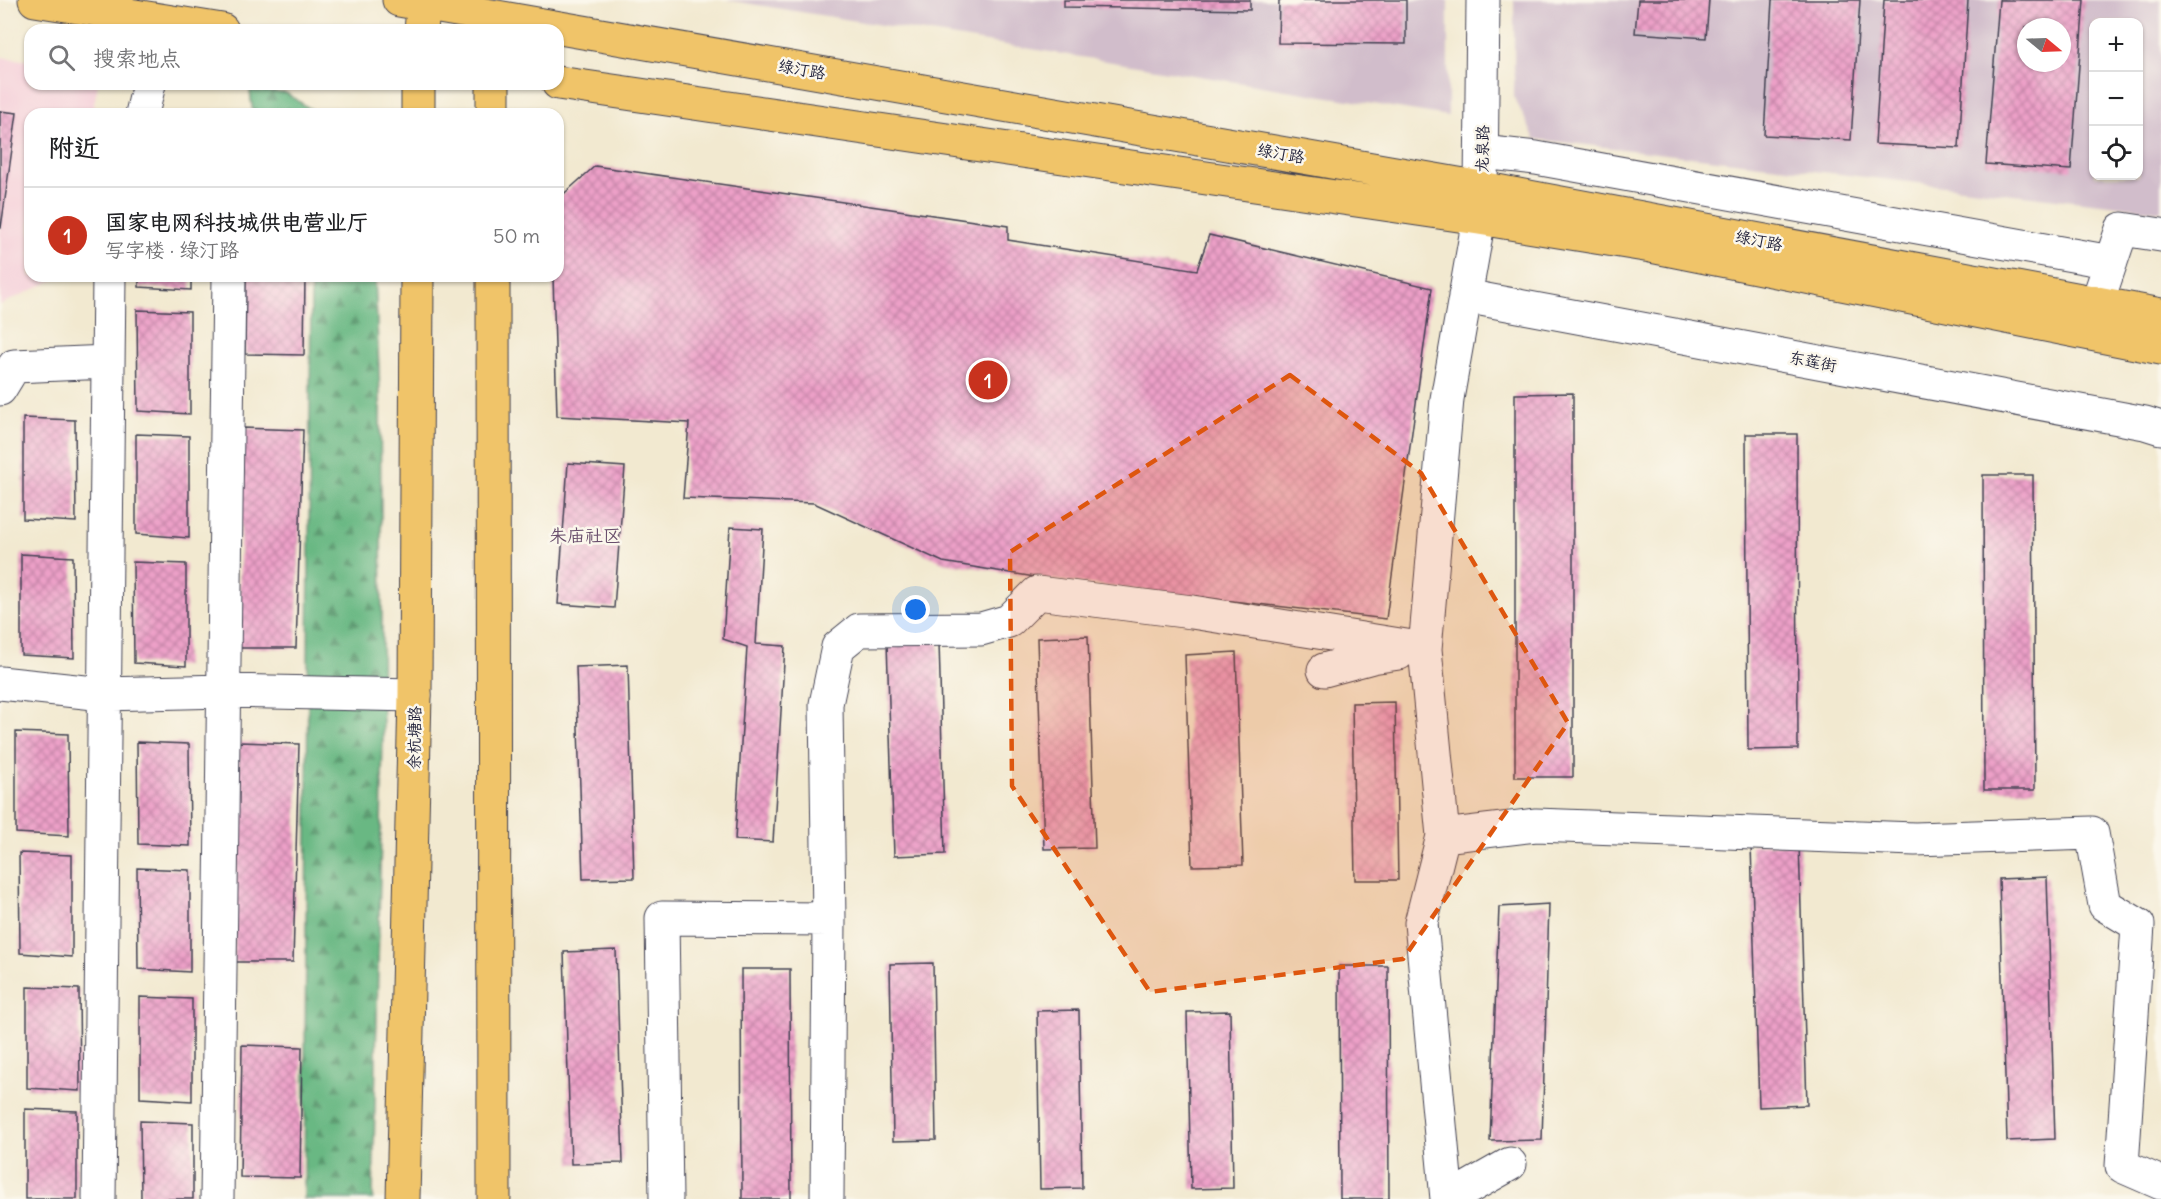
<!DOCTYPE html>
<html lang="zh">
<meta charset="utf-8">
<style>
body{margin:0;font-family:Delius,"LXGW WenKai TC",sans-serif;background:#f2f2f2;color:#202124}
.controls{position:absolute;right:18px;top:18px;display:grid;overflow:hidden;border-radius:12px;box-shadow:0 2px 4px #0004}
.controls button{width:54px;height:54px;display:grid;place-items:center;padding:0;border:0;border-bottom:2px solid #e0e0e0;background:#fff;color:#202124;font:30px sans-serif}
.compass{position:absolute;left:2017px;top:18px;width:54px;height:54px;border-radius:50%;background:#fff;box-shadow:0 2px 4px #0004;rotate:109deg}
.you{position:absolute;left:916px;top:610px;width:21px;height:21px;margin:-15px;border:4px solid #fff;border-radius:50%;background:#1a73e8;box-shadow:0 0 0 9px #1a73e833}
.badge{display:grid;place-items:center;width:39px;height:39px;border-radius:50%;background:#c8321e;color:#fff;font-size:20px;font-weight:700}
.pin{position:absolute;translate:-50% -50%;border:3px solid #fff;box-shadow:0 2px 6px #0006}
.list{margin:0;padding:0;list-style:none}
h2{display:flex;justify-content:space-between;align-items:center;height:78px;margin:0;padding:0 24px;font-size:26px}
h2 small{font-size:20px;font-weight:400;color:#757577}
.list li{display:grid;grid-template-columns:39px 1fr auto;gap:18px;align-items:center;box-sizing:border-box;height:96px;padding:0 24px;border-top:2px solid #e0e0e0}
.list b{display:block;font-size:22px;white-space:nowrap}
.list p{margin:0;font-size:20px;white-space:nowrap;color:#757577}
.list em{font-size:20px;font-style:normal;color:#757577}
.icon{flex:none;width:33px;height:33px;fill:none;stroke:currentColor;stroke-width:2;stroke-linecap:round;stroke-linejoin:round}
.map{position:relative;flex:none;width:2161px;height:1199px;overflow:hidden}
.search{position:absolute;background:#fff;box-shadow:0 2px 4px #0004;left:24px;top:24px;width:540px;height:66px;display:flex;align-items:center;gap:15px;box-sizing:border-box;padding:0 21px;border-radius:18px;color:#757577;font-size:22px}
.panel{position:absolute;background:#fff;box-shadow:0 2px 4px #0004;left:24px;top:108px;width:540px;height:174px;border-radius:18px}
.map>svg:first-child{display:block}
.built{fill:#f5cfd9}
.industrial{fill:#d1bdcb;fill-rule:evenodd}
.forest{fill:url(#forest-firs);stroke:#466d5f;stroke-width:1.5}
.building{fill:url(#building-cross-hatch);fill-rule:evenodd}
.lines{fill:none;stroke-linecap:round;stroke-linejoin:round}
.minor-casing{stroke:#414051;stroke-width:35}
.major-casing{stroke:#414051;stroke-width:35}
.minor{stroke:#fff;stroke-width:33}
.major{stroke:#f0c469;stroke-width:33}
.marked{fill:#de560e;fill-opacity:0.2;stroke:#de560e;stroke-width:4.5;stroke-dasharray:12 8;stroke-linejoin:round}
.labels{text-anchor:middle;dominant-baseline:central;stroke-width:5;stroke-linejoin:round;paint-order:stroke}
.street-label{font-size:16px;fill:#22223b;stroke:#fbf7ec}
.neighbourhood-label{font-size:18px;fill:#694e6c;stroke:#fbf7ec}
</style>
<div class="map">
<svg width="2161" height="1199" viewBox="0 0 2161 1199">
<defs>
<pattern id="forest-firs" width="22" height="20" patternUnits="userSpaceOnUse" patternTransform="scale(1.5)"><rect width="22" height="20" fill="#69b883"/><path d="M5 1l3.5 6h-7zM16 11l3.5 6h-7z" fill="#56956c"/></pattern>
<pattern id="building-cross-hatch" width="8" height="8" patternUnits="userSpaceOnUse" patternTransform="scale(1.5)"><rect width="8" height="8" fill="#eda0c8"/><path d="M0 0l8 8M0 8l8-8" fill="none" stroke="#c082a4"/></pattern>
</defs>
<rect width="100%" height="100%" fill="#fbf7ec"/>
<filter id="ink" filterUnits="userSpaceOnUse"><feTurbulence type="fractalNoise" baseFrequency=".0167" numOctaves="2"/><feDisplacementMap in="SourceGraphic" scale="12" xChannelSelector="R" yChannelSelector="G"/><feConvolveMatrix kernelMatrix="1 2 1 2 8 2 1 2 1" color-interpolation-filters="sRGB"/></filter>
<filter id="wash" filterUnits="userSpaceOnUse"><feTurbulence type="fractalNoise" baseFrequency=".008" numOctaves="4" result="noise"/><feDisplacementMap in="SourceGraphic" scale="24" xChannelSelector="R" yChannelSelector="G"/><feGaussianBlur stdDeviation="1.35" result="paint"/><feColorMatrix in="noise" values="0 0 0 0 0 0 0 0 0 0 0 0 0 0 0 0 0 1.4 0 .05"/><feComposite in="paint" operator="in"/></filter>
<g filter="url(#wash)">
<rect width="100%" height="100%" fill="#f2e9d0"/>
<path class="built" d="M0,57L30,61V84H98L92,114H30V276H62L0,305Z"/>
<path class="industrial" d="M726,0H1448V116Z
M1514,0H2161V211L1535,139L1514,97ZM2094,22H2138V176H2094ZM2026,27H2062V63H2026Z"/>
<path class="forest" d="M250,91L286,93L318,114H253Z
M311,276H375L380,394L383,736L373,1199H304Z"/>
<g id="blocks">
<path class="building" d="M1064,0H1250V10L1064,7Z
M1279,0H1406V44L1278,43Z
M1638,0H1709L1706,38L1635,33Z
M1772,0H1860L1851,140L1764,135Z
M1884,0H1968L1959,148L1875,144Z
M1999,0H2084L2071,170L1986,164ZM2026,27H2062V63H2026Z
M0,111L17,113L1,228H0Z
M595,166L1008,226V240L1197,270L1209,235L1432,288L1386,619L1053,580L943,562L814,503L683,498L689,423L557,416L553,276H558V199Z
M139,276H191V290L139,287Z
M246,276H305L304,355L245,354Z
M137,310L190,312V414L138,411Z
M1573,393V777H1515V394Z
M23,418L75,420L76,522L23,519Z
M243,428L303,430L296,648H238Z
M136,434L189,436V538L136,534Z
M1746,434H1797L1798,749L1748,750Z
M568,463L625,467L614,608L558,604Z
M1983,475H2033L2035,790H1984Z
M730,527L763,529L756,644L785,646L773,842L735,840L747,647L723,639Z
M21,554L73,557L74,658L21,655Z
M133,562L186,564V666L134,663Z
M1088,636L1095,848L1044,849L1037,638Z
M939,642L945,854L894,856L887,643Z
M1236,652L1243,865L1192,866L1185,655Z
M628,665L634,878L583,879L576,667Z
M1395,702L1398,880H1355L1352,703Z
M16,732L68,734L69,836L16,833Z
M137,742L189,744L190,846L138,844Z
M239,742L299,744L293,962H234Z
M1799,843L1807,1105L1759,1107L1751,845Z
M19,853L72,855V957L20,953Z
M137,868L190,870V972L138,969Z
M2047,877L2055,1139L2007,1141L1999,879Z
M1549,904L1542,1140L1490,1141L1499,907Z
M616,950L623,1163L571,1164L564,952Z
M933,963L936,1140L893,1141L890,964Z
M1339,966H1388L1389,1199H1340Z
M741,969H790L791,1199H742Z
M27,987L79,989L80,1091L27,1088Z
M140,997L192,999V1101L140,1098Z
M1079,1010L1082,1188L1040,1189L1037,1011Z
M1230,1011L1233,1188L1191,1189L1187,1012Z
M242,1045L302,1047L300,1178L240,1177Z
M25,1109L77,1111V1199H25Z
M140,1121L193,1123V1199H141Z"/>
</g>
</g>
<g filter="url(#ink)">
<use href="#blocks" fill-opacity="0" stroke="#414051" stroke-width="1.5"/>
<g class="lines">
<g class="minor-casing">
<path id="minor" d="M142,114L149,84
M1482,152L1536,158L2111,262
M1465,296L2145,423L2161,428
M2097,303L2122,229L2161,235
M0,389L14,366L108,362
M1324,670L1372,657L1399,653
M0,683L104,694L224,691L415,695
M1443,836L1425,649L1447,399L1479,218L1481,188L1483,0
M99,1199L109,276
M217,1199L229,276
M666,1199L662,918L829,919
M827,1199L829,919L826,704L838,647L859,630L981,629L1009,621L1037,593L1192,612L1425,649
M1447,1199L1421,923L1443,836L1536,825L1915,839L2092,833L2105,905L2138,925L2122,1166L2161,1183
M1459,1199V1193L1510,1164"/>
</g>
<g class="major-casing">
<path id="major" d="M35,0L222,30
M399,0L1481,188L2161,315
M421,30L424,0
M558,83L1479,218L1651,246L2161,348
M493,84V114
M418,114V84
M493,276L494,1199
M403,1199L415,695L417,276"/>
</g>
<use href="#minor" class="minor"/>
<use href="#major" class="major"/>
</g>
</g>
<path class="marked" d="M1290,375L1421,473L1568,723L1403,959L1150,992L1012,786L1010,552Z"/>
<g class="labels">
<g class="street-label">
<text transform="translate(802 69) rotate(10)">绿汀路</text>
<text transform="translate(1482 149) rotate(-89)">龙泉路</text>
<text transform="translate(1281 153) rotate(10)">绿汀路</text>
<text transform="translate(1759 240) rotate(11)">绿汀路</text>
<text transform="translate(1813 361) rotate(11)">东莲街</text>
<text transform="translate(414 738) rotate(-89)">余杭塘路</text>
</g>
<g class="neighbourhood-label">
<text x="585" y="535">朱庙社区</text>
</g>
</g>
</svg>
<div class="controls">
<button>+</button>
<button>−</button>
<button><svg class="icon" aria-label="locate" viewBox="0 0 24 24"><circle cx="12" cy="12" r="6"/><path d="M12 2v4M12 18v4M2 12h4M18 12h4"/></svg></button>
</div>
<svg class="compass" viewBox="-18 -18 36 36"><path d="M0-13l5 13h-10z" fill="#e53935"/><path d="M0 13l5-13h-10z" fill="#757577"/></svg>
<div class="you"></div>
<div class="pin badge" style="left:988px;top:380px">1</div>
<div class="search"><svg class="icon" aria-label="search" viewBox="0 0 24 24"><circle cx="10" cy="10" r="6"/><path d="M15 15l6 6"/></svg>搜索地点</div>
<section class="panel">
<h2>附近<small></small></h2>
<ul class="list">
<li><span class="badge">1</span><div><b>国家电网科技城供电营业厅</b><p>写字楼 · 绿汀路</p></div><em>50 m</em></li>
</ul>
</section>
</div>
